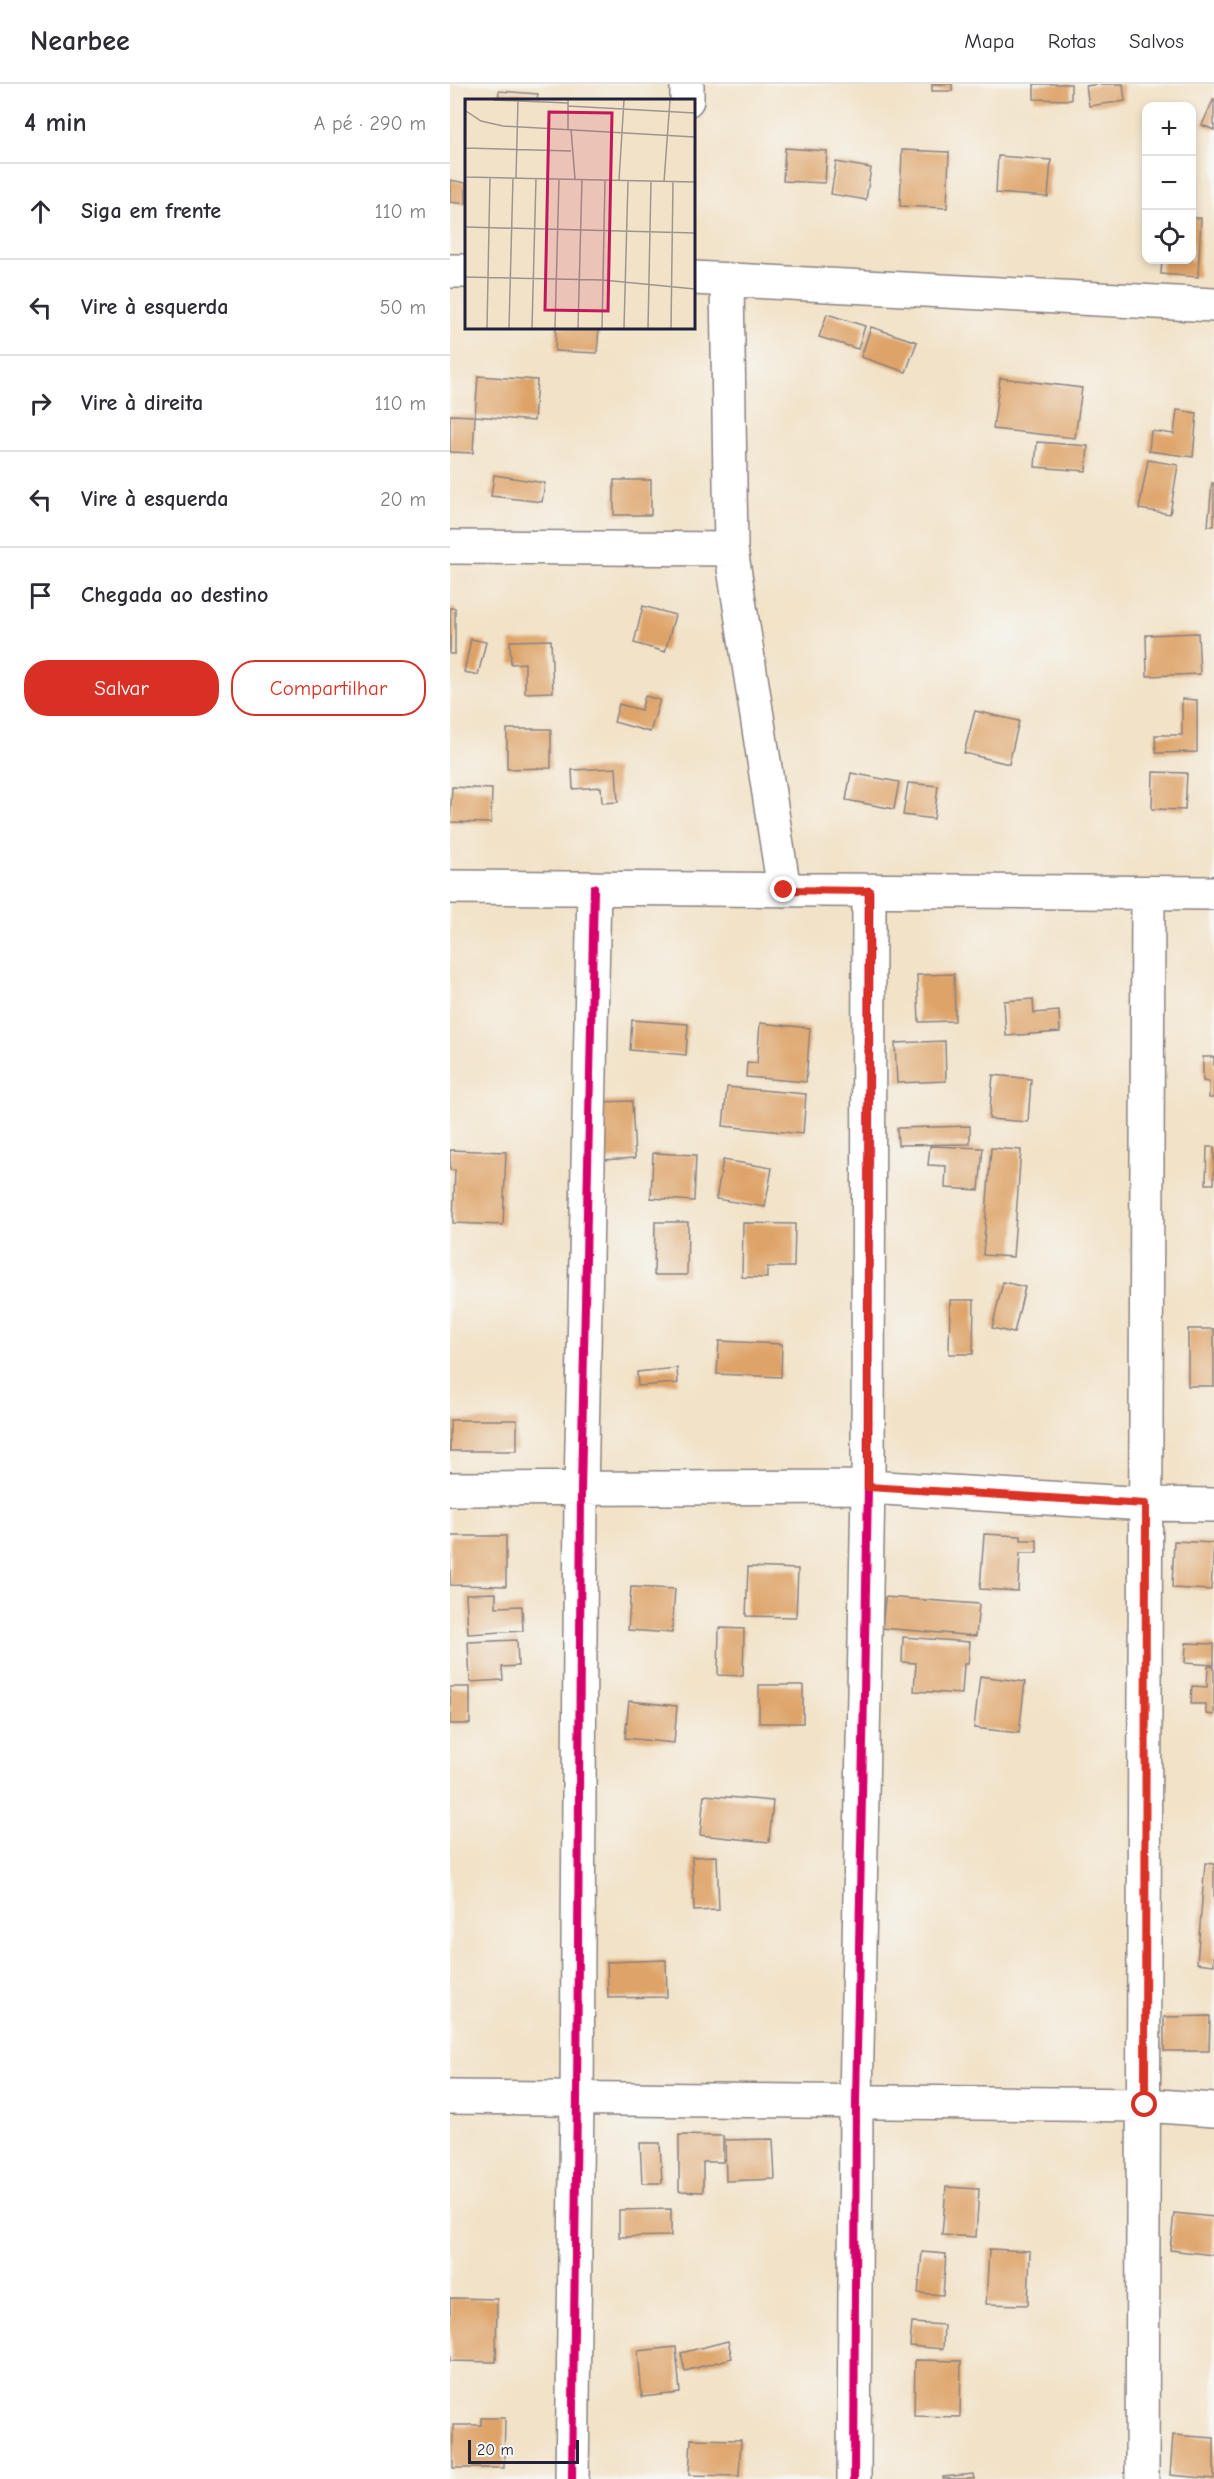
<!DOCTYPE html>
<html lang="pt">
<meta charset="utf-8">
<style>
body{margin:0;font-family:"Comic Neue",sans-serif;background:#f7f7f7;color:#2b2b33}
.controls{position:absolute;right:18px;top:18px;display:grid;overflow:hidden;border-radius:12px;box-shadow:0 3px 9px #0003}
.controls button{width:54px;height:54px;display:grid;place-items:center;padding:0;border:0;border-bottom:2px solid #e1e1e2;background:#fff;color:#2b2b33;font:30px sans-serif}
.scale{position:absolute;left:18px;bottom:15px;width:111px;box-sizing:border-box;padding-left:6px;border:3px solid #22223b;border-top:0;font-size:16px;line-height:21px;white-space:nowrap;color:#22223b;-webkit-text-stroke:4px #f6f6f2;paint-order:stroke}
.stop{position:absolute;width:18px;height:18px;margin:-14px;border:4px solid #d93025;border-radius:50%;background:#fff}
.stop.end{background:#d93025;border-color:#fff;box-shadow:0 2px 6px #0008}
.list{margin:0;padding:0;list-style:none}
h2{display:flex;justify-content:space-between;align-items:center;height:78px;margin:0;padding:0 24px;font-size:26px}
h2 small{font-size:20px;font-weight:400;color:#7c7c81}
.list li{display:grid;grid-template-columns:39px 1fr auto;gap:18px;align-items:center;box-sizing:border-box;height:96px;padding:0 24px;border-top:2px solid #e1e1e2}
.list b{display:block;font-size:22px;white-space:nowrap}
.list em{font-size:20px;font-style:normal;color:#7c7c81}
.actions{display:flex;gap:12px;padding:18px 24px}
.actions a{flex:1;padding:14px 0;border:2px solid #d93025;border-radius:24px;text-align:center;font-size:21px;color:#d93025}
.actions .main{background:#d93025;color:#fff}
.icon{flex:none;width:33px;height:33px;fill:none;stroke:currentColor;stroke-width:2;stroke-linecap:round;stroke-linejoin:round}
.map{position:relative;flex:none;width:764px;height:2395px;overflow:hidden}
header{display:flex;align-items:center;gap:36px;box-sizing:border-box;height:84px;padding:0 30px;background:#fff;border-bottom:2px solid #e1e1e2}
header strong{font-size:28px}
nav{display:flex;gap:33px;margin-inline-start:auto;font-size:21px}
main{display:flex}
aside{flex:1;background:#fff}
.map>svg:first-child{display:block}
.building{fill:#dea367}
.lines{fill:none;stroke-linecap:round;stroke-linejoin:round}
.street-casing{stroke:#8a8281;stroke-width:36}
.street{stroke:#fff;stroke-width:33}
.cycleway-casing{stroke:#f6f6f2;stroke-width:11}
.cycleway{stroke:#d6006c;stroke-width:8}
.route{stroke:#d93025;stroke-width:8}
.inset-road{fill:none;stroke:#9f958f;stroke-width:1.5}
.view{fill:#c2185b;fill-opacity:0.15;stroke:#c2185b;stroke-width:3}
.inset-edge{fill:none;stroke:#22223b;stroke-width:3}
</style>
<header>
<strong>Nearbee</strong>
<nav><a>Mapa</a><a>Rotas</a><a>Salvos</a></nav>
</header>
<main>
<aside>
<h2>4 min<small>A pé · 290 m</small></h2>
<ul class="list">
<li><svg class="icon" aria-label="ahead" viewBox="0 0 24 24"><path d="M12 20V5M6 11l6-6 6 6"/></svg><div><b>Siga em frente</b></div><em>110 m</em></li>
<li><svg class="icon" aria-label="left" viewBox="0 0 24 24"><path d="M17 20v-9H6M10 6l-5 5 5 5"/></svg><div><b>Vire à esquerda</b></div><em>50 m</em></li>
<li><svg class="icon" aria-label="right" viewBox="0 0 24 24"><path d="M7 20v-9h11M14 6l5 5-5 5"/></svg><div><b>Vire à direita</b></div><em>110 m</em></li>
<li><svg class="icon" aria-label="left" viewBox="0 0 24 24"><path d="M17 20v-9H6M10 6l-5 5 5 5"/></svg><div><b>Vire à esquerda</b></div><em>20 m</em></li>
<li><svg class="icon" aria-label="arrive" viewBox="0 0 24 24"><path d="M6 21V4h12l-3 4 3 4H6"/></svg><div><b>Chegada ao destino</b></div></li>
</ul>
<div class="actions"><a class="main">Salvar</a><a>Compartilhar</a></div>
</aside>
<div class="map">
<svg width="764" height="2395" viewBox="0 0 764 2395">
<rect width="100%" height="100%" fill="#f6f6f2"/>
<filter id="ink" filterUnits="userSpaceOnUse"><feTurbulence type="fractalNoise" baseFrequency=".0167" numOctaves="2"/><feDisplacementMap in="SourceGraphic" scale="12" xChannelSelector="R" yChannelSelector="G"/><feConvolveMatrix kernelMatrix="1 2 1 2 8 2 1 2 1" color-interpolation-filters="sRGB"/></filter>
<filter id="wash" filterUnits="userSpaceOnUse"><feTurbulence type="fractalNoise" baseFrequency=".008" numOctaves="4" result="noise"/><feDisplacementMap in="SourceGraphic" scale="24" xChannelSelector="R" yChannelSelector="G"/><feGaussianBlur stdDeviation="1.35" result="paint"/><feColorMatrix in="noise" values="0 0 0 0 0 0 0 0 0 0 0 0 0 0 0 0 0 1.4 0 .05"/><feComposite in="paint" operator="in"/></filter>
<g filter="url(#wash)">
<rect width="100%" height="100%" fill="#f2e2c7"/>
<g id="blocks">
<path class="building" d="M482,0H502V7H482Z
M584,0H621V16L584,15Z
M650,0H673L675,17L639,22L636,2Z
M49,7L88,10L87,16H48Z
M764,14V46L752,41Z
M335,64L377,67L375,99L333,97Z
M452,66L499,68L497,124L450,122Z
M548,72L601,76L598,113L546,109Z
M386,78L421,84L416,116L381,110Z
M0,96L16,99V120L0,118Z
M742,134H751L748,193L711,190L712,176H742Z
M377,230L415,242L408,265L369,253Z
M106,243H149L147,269L105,267Z
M421,243L467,258L456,288L411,273Z
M28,292L87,296L84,337L25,332Z
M550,294L632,304L625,354L543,345Z
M727,326L747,329L743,373L699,367L701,347L724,350Z
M0,331L25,332L23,369L0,368Z
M587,358L638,362L636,387L585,383Z
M698,376L728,381L720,430L689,425Z
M44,391L95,399L92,418L41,412Z
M164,396H201V431H164Z
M762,399H764V442H758Z
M193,522L225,531L215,568L184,559Z
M0,524H5V570H0Z
M748,549L750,590L697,592L696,551Z
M21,555L36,558L28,591L14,588Z
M101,556L103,608L75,609V579L61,580L60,557Z
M195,612L210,616L200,648L164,638L169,620L191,626Z
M732,615L747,616V668L706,669L705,651H732Z
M525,627L569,637L559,680L514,669Z
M57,645H101V684L57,685Z
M166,684L168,718L152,719L151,703L123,705L122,686Z
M703,688L737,689L735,726L702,725Z
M401,689L449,698L444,725L396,716Z
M458,699L488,702L484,735L453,731Z
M2,703L42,705L41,739L0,738Z
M504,890L505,937L469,938L467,891Z
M583,915L584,929L609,927L610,948L556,952L554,917Z
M182,936L238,940L236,971L180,966Z
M310,939L360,944L356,998L296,993L297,978L307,979Z
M495,957L496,997L447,999L445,959Z
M753,973H764V1014H759V998L753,997Z
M543,991L581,995L578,1038L539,1035Z
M277,1003L356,1010L353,1050L273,1042Z
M182,1017L185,1074L152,1076L150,1018Z
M520,1042V1060L448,1061L447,1044Z
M480,1062L533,1064L529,1106L495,1104L496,1082L478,1081Z
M757,1063H764V1100H756Z
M541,1064L571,1066L563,1173L533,1171Z
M0,1066L56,1068L53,1141L3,1139L5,1086H0Z
M203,1069L246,1071L244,1117L201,1114Z
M273,1076L322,1084L315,1123L266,1115Z
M205,1138H238L237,1191H204Z
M293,1139L345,1140L344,1183H317V1194L292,1193Z
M553,1198L575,1203L564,1249L542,1244Z
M500,1216H524L523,1270H499Z
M738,1245H764V1302H738Z
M269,1257L332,1260L331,1293L267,1290Z
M227,1284L228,1299L188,1302L187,1288Z
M0,1336H67V1367H0Z
M534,1450L571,1452V1456H587V1469H570L568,1507L530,1505Z
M0,1452H56V1502L0,1501Z
M724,1457L764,1459L761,1506L722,1504Z
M298,1483L348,1485L346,1533L296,1532Z
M181,1503L225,1505L222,1549L178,1546Z
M46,1509V1523L72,1522L73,1547L18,1550L16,1510Z
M435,1513L529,1520L526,1552L432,1544Z
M269,1544L294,1545L293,1592L268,1591Z
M453,1553L520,1558L518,1580H514L512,1610L464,1607L466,1579L452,1578Z
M67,1556L68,1582L52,1583L53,1596L20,1598L18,1558Z
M736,1559L764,1560V1581L735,1579Z
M758,1582L764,1583V1631L756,1630V1620H741L742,1602L757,1603Z
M530,1592L575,1598L569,1649L524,1644Z
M309,1601H353V1639H309Z
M0,1603H20V1640H0Z
M179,1617L227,1622L224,1659L175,1654Z
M254,1711L323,1717L319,1758L250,1751Z
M267,1772L269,1826L244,1827L242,1773Z
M755,1779L764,1780V1881L747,1879Z
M216,1876L217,1913L158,1914L157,1878Z
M760,1932L759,1967H714V1933Z
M229,2051L273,2052V2078H253V2108L229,2107Z
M323,2055L325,2095L276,2097L275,2056Z
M190,2059H210L212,2099H192Z
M496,2103L529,2105L526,2153L492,2151Z
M221,2125V2152L169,2153V2126Z
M724,2129L764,2133L763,2171L720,2166Z
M539,2165L580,2167L578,2221L536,2220Z
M472,2168L496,2170L493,2211L468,2209Z
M0,2214L47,2215L46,2278L0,2277Z
M462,2239L494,2241L493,2265L460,2262Z
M278,2257L282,2274L235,2287L231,2269Z
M226,2263L230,2309L192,2313L188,2267Z
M465,2276L511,2277L510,2333L464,2332Z
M31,2334H55L54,2384H3V2341H31Z
M723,2351L764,2354V2395L720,2391Z
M241,2355L291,2356L289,2392L239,2391Z
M523,2390L524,2395H493V2393Z"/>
</g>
</g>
<g filter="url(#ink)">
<use href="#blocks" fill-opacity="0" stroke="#8a8281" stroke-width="1.5"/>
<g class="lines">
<g class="street-casing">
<path id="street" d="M237,0V16
M0,187H16
M243,194L764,221
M277,197L281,465L334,806
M0,463L281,465
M0,803L764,809
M0,1405L418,1403L696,1420L764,1421
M0,2013L695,2021L764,2026
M122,2395L127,2015L131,1406L144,804
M404,2395L406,2018L418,1403L419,807
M692,2395L698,810"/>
</g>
<use href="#street" class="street"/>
<g class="cycleway-casing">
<path id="cycleway" d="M122,2395L127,2015L131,1406L144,804
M404,2395L406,2018L418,1403L419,807"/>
</g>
<use href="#cycleway" class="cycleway"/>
</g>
</g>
<g class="lines" filter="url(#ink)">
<path class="route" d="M334,806L419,807L418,1403L696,1420L695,2021"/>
</g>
<g transform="translate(15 15)">
<rect width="230" height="230" fill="#f2e2c7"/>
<path class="inset-road" d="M28,1L103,4M103,7L230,14M1,12L16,22L38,27L230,38M103,30V1M106,30L110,80M1,49L106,52M0,78L230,83M0,78L1,1M51,79L53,1M154,81L159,1M199,83L205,1M0,128L230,134M0,178L138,181L230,190M22,229L25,78M44,229L48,79M67,229L71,79M90,229L94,80M113,229L117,80M137,229L140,81M159,229L163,82M183,229L186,82M206,229L208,83"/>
<path class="view" d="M84,13L147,14L143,212L80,211Z"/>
<rect width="230" height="230" class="inset-edge"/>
</g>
</svg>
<div class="controls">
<button>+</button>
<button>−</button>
<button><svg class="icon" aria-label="locate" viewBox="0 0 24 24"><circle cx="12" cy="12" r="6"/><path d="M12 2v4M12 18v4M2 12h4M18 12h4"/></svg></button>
</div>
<div class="scale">20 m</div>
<div class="stop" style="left:695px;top:2021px"></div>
<div class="stop end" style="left:334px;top:806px"></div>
</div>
</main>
